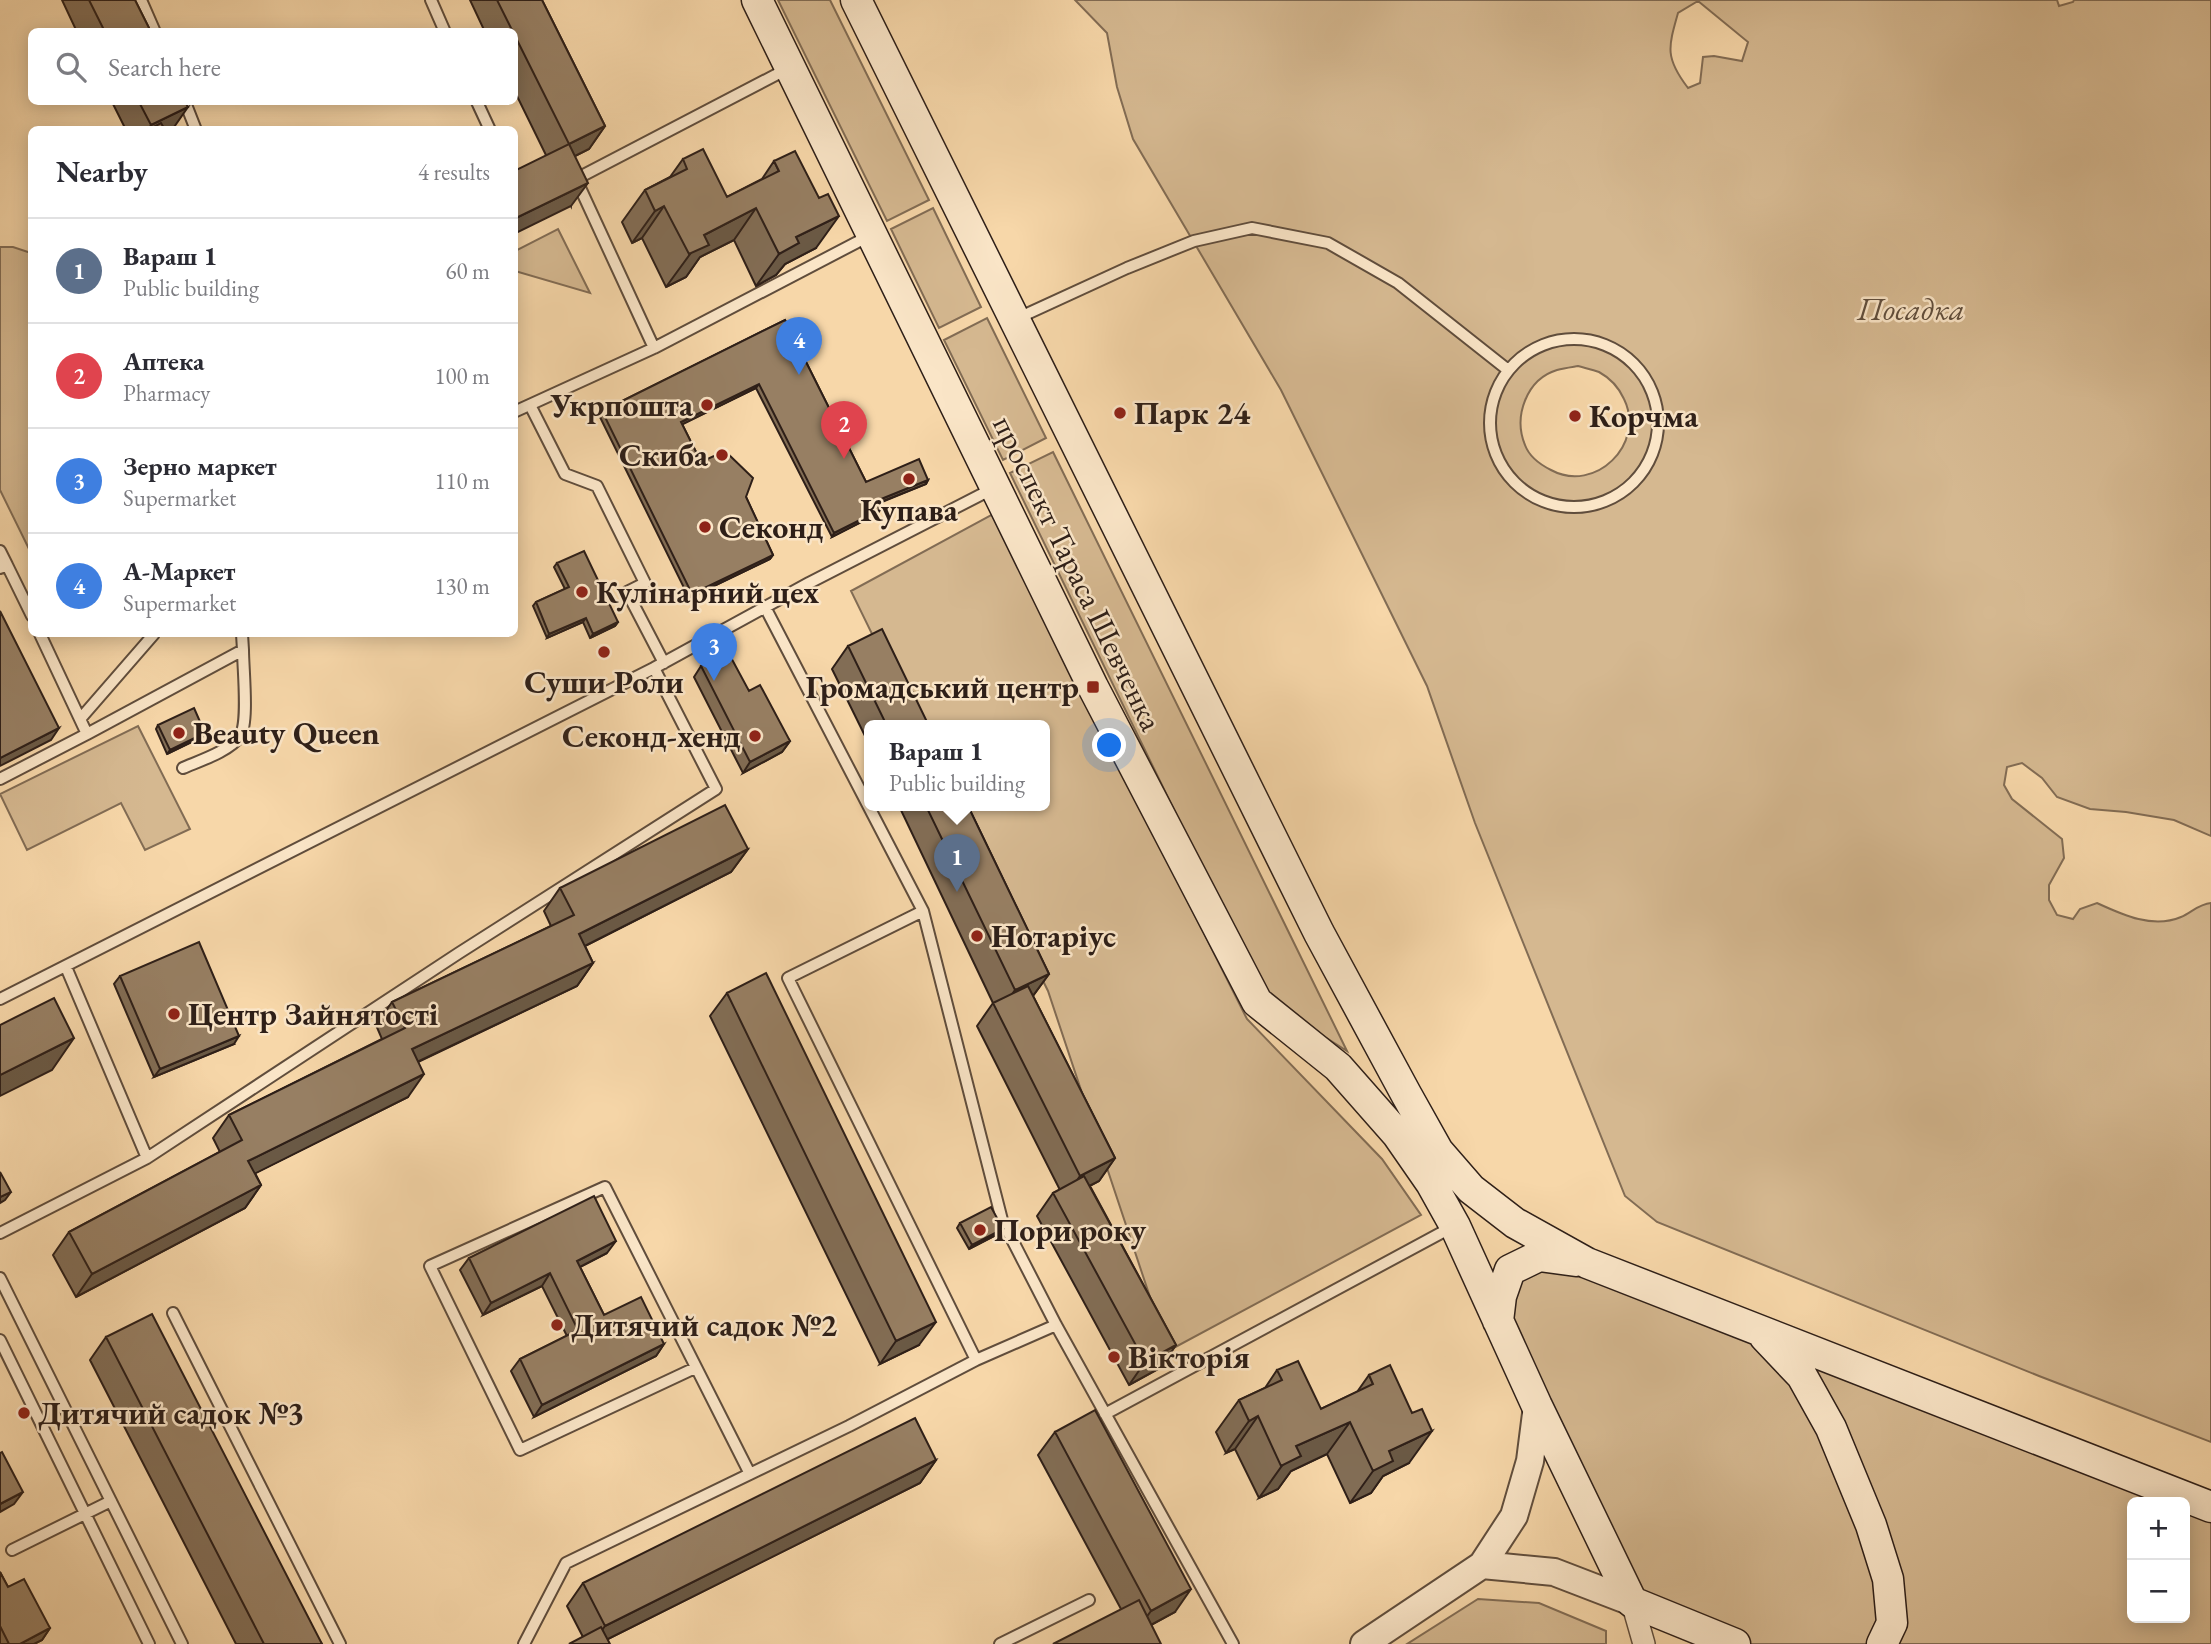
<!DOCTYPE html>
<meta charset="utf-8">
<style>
body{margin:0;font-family:"EB Garamond",serif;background:#f7f7f7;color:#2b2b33}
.controls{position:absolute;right:21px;bottom:21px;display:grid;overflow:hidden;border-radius:10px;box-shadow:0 4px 18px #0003}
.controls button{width:63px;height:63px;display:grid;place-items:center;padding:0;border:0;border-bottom:2px solid #e1e1e2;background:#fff;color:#2b2b33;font:35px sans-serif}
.you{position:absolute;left:1110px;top:746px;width:24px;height:24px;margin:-18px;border:5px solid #fff;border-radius:50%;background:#1a73e8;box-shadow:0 0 0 10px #1a73e833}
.badge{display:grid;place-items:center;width:46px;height:46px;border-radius:50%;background:#8f2418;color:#fff;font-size:23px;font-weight:700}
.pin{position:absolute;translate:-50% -58px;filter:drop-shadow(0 2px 4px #0008)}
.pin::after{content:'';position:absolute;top:37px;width:24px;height:21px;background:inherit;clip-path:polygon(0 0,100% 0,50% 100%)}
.popup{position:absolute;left:864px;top:720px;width:186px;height:91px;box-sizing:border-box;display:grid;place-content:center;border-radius:10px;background:#fff;filter:drop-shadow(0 2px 5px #0005);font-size:23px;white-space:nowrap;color:#7c7c81}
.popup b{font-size:26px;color:#2b2b33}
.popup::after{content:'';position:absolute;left:50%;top:100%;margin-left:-14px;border:14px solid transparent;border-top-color:#fff}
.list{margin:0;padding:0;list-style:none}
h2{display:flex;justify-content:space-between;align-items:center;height:91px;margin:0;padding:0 28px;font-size:30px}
h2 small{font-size:23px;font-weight:400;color:#7c7c81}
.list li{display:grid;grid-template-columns:46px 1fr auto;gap:21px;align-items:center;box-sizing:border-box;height:105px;padding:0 28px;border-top:2px solid #e1e1e2}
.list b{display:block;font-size:26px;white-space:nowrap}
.list p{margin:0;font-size:23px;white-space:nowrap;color:#7c7c81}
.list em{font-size:23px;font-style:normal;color:#7c7c81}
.icon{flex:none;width:38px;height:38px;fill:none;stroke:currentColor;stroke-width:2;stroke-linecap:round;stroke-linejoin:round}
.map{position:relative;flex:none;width:2211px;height:1644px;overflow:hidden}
.search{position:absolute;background:#fff;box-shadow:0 4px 18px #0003;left:28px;top:28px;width:490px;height:77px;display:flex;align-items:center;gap:18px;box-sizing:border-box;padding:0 24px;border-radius:10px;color:#7c7c81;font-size:26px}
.panel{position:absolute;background:#fff;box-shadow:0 4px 18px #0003;left:28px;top:126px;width:490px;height:511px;border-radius:10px}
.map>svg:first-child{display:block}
.green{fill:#d5b890;stroke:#826c54;stroke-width:2;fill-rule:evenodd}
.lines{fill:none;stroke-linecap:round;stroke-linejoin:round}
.service-casing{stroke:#604d3c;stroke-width:14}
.minor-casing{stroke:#604d3c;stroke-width:24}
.tertiary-casing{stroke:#604d3c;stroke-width:30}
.secondary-casing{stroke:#2e1f18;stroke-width:33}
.service{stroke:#fae5c7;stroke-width:10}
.minor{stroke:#fae5c7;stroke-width:21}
.tertiary{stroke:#fae5c7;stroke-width:26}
.secondary{stroke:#fae5c7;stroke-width:30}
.wall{fill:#826d55;stroke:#2e1f18;stroke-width:2}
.shaded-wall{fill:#6a5945;stroke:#2e1f18;stroke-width:2}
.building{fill:#977f63;stroke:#2e1f18;stroke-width:2}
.poi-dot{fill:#8f2418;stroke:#fae5c7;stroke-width:2.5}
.labels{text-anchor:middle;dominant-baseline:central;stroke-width:5;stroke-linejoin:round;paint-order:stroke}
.park-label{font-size:32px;font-style:italic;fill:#604d3c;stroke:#fae5c7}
.poi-label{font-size:32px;font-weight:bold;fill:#2e1f18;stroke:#fae5c7;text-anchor:start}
.street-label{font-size:32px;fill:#2e1f18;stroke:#fae5c7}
</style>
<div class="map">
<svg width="2211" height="1644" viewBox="0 0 2211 1644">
<rect width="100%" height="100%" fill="#f7d7a9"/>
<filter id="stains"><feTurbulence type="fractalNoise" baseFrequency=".00286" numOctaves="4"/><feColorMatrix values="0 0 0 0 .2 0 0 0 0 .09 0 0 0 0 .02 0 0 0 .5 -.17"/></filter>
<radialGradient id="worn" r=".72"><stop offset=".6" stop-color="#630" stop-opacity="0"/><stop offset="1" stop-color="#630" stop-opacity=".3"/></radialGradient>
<path class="green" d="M778,0H830L929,200L887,221Z
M1075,0H2057L2059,6L2073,2L2074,0H2211V836L2174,820L2126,812L2090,809L2057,797L2042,778L2022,763L2007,767L2004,785L2012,799L2062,839L2064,858L2049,885V900L2057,915L2073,919L2080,909L2097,903C2123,915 2153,929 2181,917C2192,912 2199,904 2211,903V1442L2039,1376L1657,1222L1625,1196L1475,823L1427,686L1281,390L1133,139L1117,87L1107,33ZM1698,1L1748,42L1742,61L1714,56L1703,57L1700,83L1688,88C1665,58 1668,48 1678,13ZM1578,366C1585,368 1593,370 1599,372C1610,378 1619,388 1624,399C1646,444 1595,494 1551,470C1541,465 1529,456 1525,445C1513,416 1527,379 1557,370C1564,368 1572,367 1578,366Z
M933,208L981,307L939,328L891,229Z
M558,229L590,293L515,271V251Z
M0,247H13L31,253V553L0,490Z
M987,318L1046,438L1003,460L944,340Z
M1053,452L1347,1051L1295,1018L1272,999L1255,976L1010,473Z
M993,514L1247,1019L1382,1159L1421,1215L1168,1351L1048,991L957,806H1044V726H917L851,591Z
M138,726L190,829L145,850L121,803L27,850L0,794Z
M1539,1256L2211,1507V1644H1735L1632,1602L1501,1296ZM2132,1502H2185V1618H2132Z
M1478,1599L1539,1603L1606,1631V1644H1407Z"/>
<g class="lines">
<g class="service-casing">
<path id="service" d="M141,0L155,32
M431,0L445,32
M185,102L196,130
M477,102L490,130
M1016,319L1127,268L1194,241L1252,228L1328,243L1398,283L1508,370
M1490 423a84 84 0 1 1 168 0a84 84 0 1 1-168 0Z
M654,348L576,179L787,69
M530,405L565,474L597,486L645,583L627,592L664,663
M514,412L654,348L869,236
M0,551L7,565
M0,568L7,565L32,616
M765,607L923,911L1002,1220L1056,1325L1233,1644
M81,718L154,634
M87,734L243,650L242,634
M183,768C199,761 230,751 240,736C249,723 243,669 243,650
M0,779L87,734L40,634
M923,911L788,978L976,1360
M66,967L147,1158
M0,999L654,668L809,583L994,488
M0,1233L147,1158L459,953L716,789L654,668
M0,1278L182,1644
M173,1313L340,1644
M0,1340L149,1644
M695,1368L520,1450L430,1266L605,1187L750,1474
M1105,1414L1454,1226
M12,1550L111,1501
M524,1644L566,1563L849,1426L976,1360L1056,1325
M1000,1644L1089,1600"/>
</g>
<g class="minor-casing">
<path id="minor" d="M1632,1602L1644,1644"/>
</g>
<g class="tertiary-casing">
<path id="tertiary" d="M1482,1565L1554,1572L1632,1602
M1364,1644L1482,1565L1514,1516L1530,1461L1537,1406"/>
</g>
<g class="secondary-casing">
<path id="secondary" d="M757,0L1093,687L1257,1002L1338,1067L1397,1134L1431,1183L1455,1226L1537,1406L1632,1602L1735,1644
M856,0L1319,933L1406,1094L1438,1151L1471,1189L1515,1223L1587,1263L2211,1507
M1498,1321L1501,1296L1510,1270L1539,1256L1576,1261
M1765,1337L1802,1376L1831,1428L1871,1525L1888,1579L1892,1623L1882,1644"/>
</g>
<use href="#service" class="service"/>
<use href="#minor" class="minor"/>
<use href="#tertiary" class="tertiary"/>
<use href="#secondary" class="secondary"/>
</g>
<path class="wall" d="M62,0H135L151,32H77Z
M470,0H542L605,126L589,149L575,156L571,206L514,90V32H485Z
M112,102H185L172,130H126Z
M683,159L727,197L762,179L774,161L816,248L785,264L776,275L756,286L734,240L700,257L686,277L666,287L642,238L632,243L622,222L645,190L670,177Z
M785,320L866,482L928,480L926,484L877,504L880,510L877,514L832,537L756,388L682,424L701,462L746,497L773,555L770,559L689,598L599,415L602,411Z
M557,563L618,622L615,626L590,638L583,622L547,638L533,606L536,602L565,589L554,567Z
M848,646L929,726H870V746L832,669Z
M701,666L749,691L790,741L782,752L743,773L694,677Z
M158,725L202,737L167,754L156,729Z
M899,806H968L1049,974L1033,996L1115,1158L1099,1181L1090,1186L1176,1345L1160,1368L1129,1385L1037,1216L1053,1193L1060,1190L977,1026L993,1003Z
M748,849L731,872L585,946L593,963L577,986L418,1062L408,1097L255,1173L261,1185L245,1208L76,1297L53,1255L69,1232L220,1152L213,1138L229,1115L382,1039L376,1025L392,1002L551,926L544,911L560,888Z
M120,976L234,1044L154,1077L114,984Z
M727,993L919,1345L880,1364L710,1016Z
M960,1223L1003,1229L1000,1233L969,1249L957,1228Z
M607,1253L580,1267L604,1315L664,1344L656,1356L534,1417L511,1371L520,1359L567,1336L542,1286L483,1315L460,1270L469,1258Z
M106,1337L322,1644H236L90,1360Z
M1277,1370L1321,1409L1357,1392L1369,1375L1409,1463L1383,1476L1371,1493L1350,1503L1327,1454L1291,1471L1278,1489L1259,1498L1235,1449L1226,1453L1216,1432L1239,1400L1265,1388Z
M1055,1432L1175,1612L1151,1625L1121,1609L1038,1455Z
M936,1460L920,1483L608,1639L583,1637L567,1606L583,1583Z
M0,1572L8,1587L50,1628L42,1640L34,1644H0Z"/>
<path class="shaded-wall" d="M188,107L172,130H148L151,125Z
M605,126L589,149L553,167L569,144Z
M588,183L571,206L514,234V219Z
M664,206L642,238L632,243L655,211Z
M756,208L734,240L700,257L686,277L666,287L704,235Z
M839,216L816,248L785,264L776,275L756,286L779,254L796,237Z
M759,384L756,388L679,426L681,422Z
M928,480L926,484L873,505L876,501Z
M880,510L877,514L832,537L834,533Z
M773,555L770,559L689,598L692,594Z
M586,618L583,622L547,638L549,634Z
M618,622L615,626L590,638L593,634Z
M59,728L51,740L0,766V758Z
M205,733L202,737L167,754L170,750Z
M790,741L782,752L743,773L750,762Z
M748,849L731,872L563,957L579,934Z
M593,963L577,986L396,1072L412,1049Z
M1049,974L1032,997L998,1014L1015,990Z
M239,1036L234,1044L154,1077L160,1069Z
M74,1038L52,1070L0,1096V1075Z
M424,1074L408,1097L232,1185L248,1161Z
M1115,1158L1099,1181L1064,1199L1080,1176Z
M261,1185L245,1208L76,1297L92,1274Z
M11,1192L5,1200L0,1203V1197Z
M1003,1229L1000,1233L969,1249L972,1245Z
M616,1241L607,1253L568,1273L577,1261Z
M550,1273L542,1286L483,1315L491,1303Z
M936,1322L919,1345L880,1364L896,1341Z
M664,1344L656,1356L534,1417L542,1405Z
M1176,1345L1160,1368L1129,1385L1145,1362Z
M1258,1416L1235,1449L1226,1453L1249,1421Z
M1350,1422L1327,1454L1291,1471L1278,1489L1259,1498L1296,1446Z
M1432,1431L1409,1463L1383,1476L1371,1493L1350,1503L1373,1471L1389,1451Z
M936,1460L920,1483L598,1644H592L605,1626Z
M23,1492L14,1504L0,1512V1504Z
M1191,1589L1175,1612L1134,1634L1151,1611Z
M50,1628L42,1640L34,1644H20Z"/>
<path class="building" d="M89,0H135L151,32H105Z
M497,0H542L605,126L569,144L514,34V32H513Z
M139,102H185L188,107L151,125Z
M161,123L165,130H148Z
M569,144L588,183L514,219V171Z
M703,149L727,197L779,171L774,161L795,151L819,198L828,194L839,216L796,237L799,243L779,254L756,208L704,235L709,245L689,254L664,206L655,211L645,190L687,169L683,159Z
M785,320L866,482L919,459L928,480L876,501L880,510L834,533L759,384L681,422L701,462L725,451L753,478L746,497L773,555L692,594L602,411Z
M584,551L618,622L593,634L586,618L549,634L536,602L569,587L557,563Z
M0,611L59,728L0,758Z
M882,629L929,726H887L848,646Z
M728,652L749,691L760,685L790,741L750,762L701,666Z
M194,708L205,733L170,750L158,725Z
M725,805L748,849L579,934L593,963L412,1049L424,1074L248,1161L261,1185L92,1274L69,1232L242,1140L229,1115L405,1028L392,1002L574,915L560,888Z
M926,806H968L1049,974L1015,990Z
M199,942L239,1036L160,1069L120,976Z
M766,973L936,1322L896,1341L727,993Z
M1028,986L1115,1158L1080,1176L993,1003Z
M54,998L74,1038L0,1075V1025Z
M0,1172L11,1192L0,1197Z
M1084,1176L1176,1345L1145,1362L1053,1193Z
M594,1196L616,1241L577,1261L604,1315L641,1297L664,1344L542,1405L520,1359L578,1330L550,1273L491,1303L469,1258Z
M991,1207L1003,1229L972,1245L960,1223Z
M152,1314L322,1644H264L106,1337Z
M1298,1361L1321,1409L1373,1384L1369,1375L1390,1365L1412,1413L1422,1409L1432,1431L1389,1451L1393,1461L1373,1471L1350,1422L1296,1446L1301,1456L1281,1466L1258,1416L1249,1421L1239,1400L1282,1380L1277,1370Z
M1095,1410L1191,1589L1151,1611L1055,1432Z
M915,1418L936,1460L605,1626L583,1583Z
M2,1452L23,1492L0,1504V1453Z
M0,1572L8,1587L24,1579L50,1628L20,1644H9L0,1626Z
M1139,1600L1161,1644H1053Z
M601,1627L610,1644H569Z"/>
<g class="poi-dot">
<circle cx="707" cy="405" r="7"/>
<circle cx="1120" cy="413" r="7"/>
<circle cx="1575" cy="416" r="7"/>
<circle cx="722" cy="455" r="7"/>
<circle cx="909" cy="479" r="7"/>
<circle cx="705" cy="527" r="7"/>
<circle cx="582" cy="592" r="7"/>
<circle cx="604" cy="652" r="7"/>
<rect x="1086" y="680" width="14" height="14" rx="3.5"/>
<circle cx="179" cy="733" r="7"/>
<circle cx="755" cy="736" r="7"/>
<circle cx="977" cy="936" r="7"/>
<circle cx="174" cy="1014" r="7"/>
<circle cx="980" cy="1230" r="7"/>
<circle cx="557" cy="1325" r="7"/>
<circle cx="1114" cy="1357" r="7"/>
<circle cx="24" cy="1413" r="7"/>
</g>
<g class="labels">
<g class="park-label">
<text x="1911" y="309">Посадка</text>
</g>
<g class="poi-label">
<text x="693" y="405" text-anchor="end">Укрпошта</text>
<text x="1134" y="413">Парк 24</text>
<text x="1589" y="416">Корчма</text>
<text x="708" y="455" text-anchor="end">Скиба</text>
<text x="909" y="510" text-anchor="middle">Купава</text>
<text x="719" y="527">Секонд</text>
<text x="596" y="592">Кулінарний цех</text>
<text x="604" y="682" text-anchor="middle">Суши Роли</text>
<text x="1079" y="687" text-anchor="end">Громадський центр</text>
<text x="193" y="733">Beauty Queen</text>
<text x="741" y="736" text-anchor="end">Секонд-хенд</text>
<text x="991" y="936">Нотаріус</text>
<text x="188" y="1014">Центр Зайнятості</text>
<text x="994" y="1230">Пори року</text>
<text x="571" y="1325">Дитячий садок №2</text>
<text x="1128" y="1357">Вікторія</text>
<text x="38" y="1413">Дитячий садок №3</text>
</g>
<g class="street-label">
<text transform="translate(1078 573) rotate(64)">проспект Тараса Шевченка</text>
</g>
</g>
<rect width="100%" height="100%" filter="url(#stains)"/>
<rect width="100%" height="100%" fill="url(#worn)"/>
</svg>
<div class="controls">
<button>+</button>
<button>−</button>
</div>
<div class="you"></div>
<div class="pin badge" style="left:957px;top:892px;background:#5c6f8a">1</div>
<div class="popup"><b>Вараш 1</b>Public building</div>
<div class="pin badge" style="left:844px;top:459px;background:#e0444e">2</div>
<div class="pin badge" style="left:714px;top:681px;background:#3f7fe0">3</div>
<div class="pin badge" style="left:799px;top:375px;background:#3f7fe0">4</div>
<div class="search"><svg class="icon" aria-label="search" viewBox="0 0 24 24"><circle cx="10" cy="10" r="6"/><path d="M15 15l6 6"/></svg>Search here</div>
<section class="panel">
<h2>Nearby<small>4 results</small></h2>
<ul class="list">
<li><span class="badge" style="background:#5c6f8a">1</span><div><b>Вараш 1</b><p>Public building</p></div><em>60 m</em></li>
<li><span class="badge" style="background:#e0444e">2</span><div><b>Аптека</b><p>Pharmacy</p></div><em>100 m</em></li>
<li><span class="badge" style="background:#3f7fe0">3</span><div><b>Зерно маркет</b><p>Supermarket</p></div><em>110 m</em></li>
<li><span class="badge" style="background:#3f7fe0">4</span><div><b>А-Маркет</b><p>Supermarket</p></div><em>130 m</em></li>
</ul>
</section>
</div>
